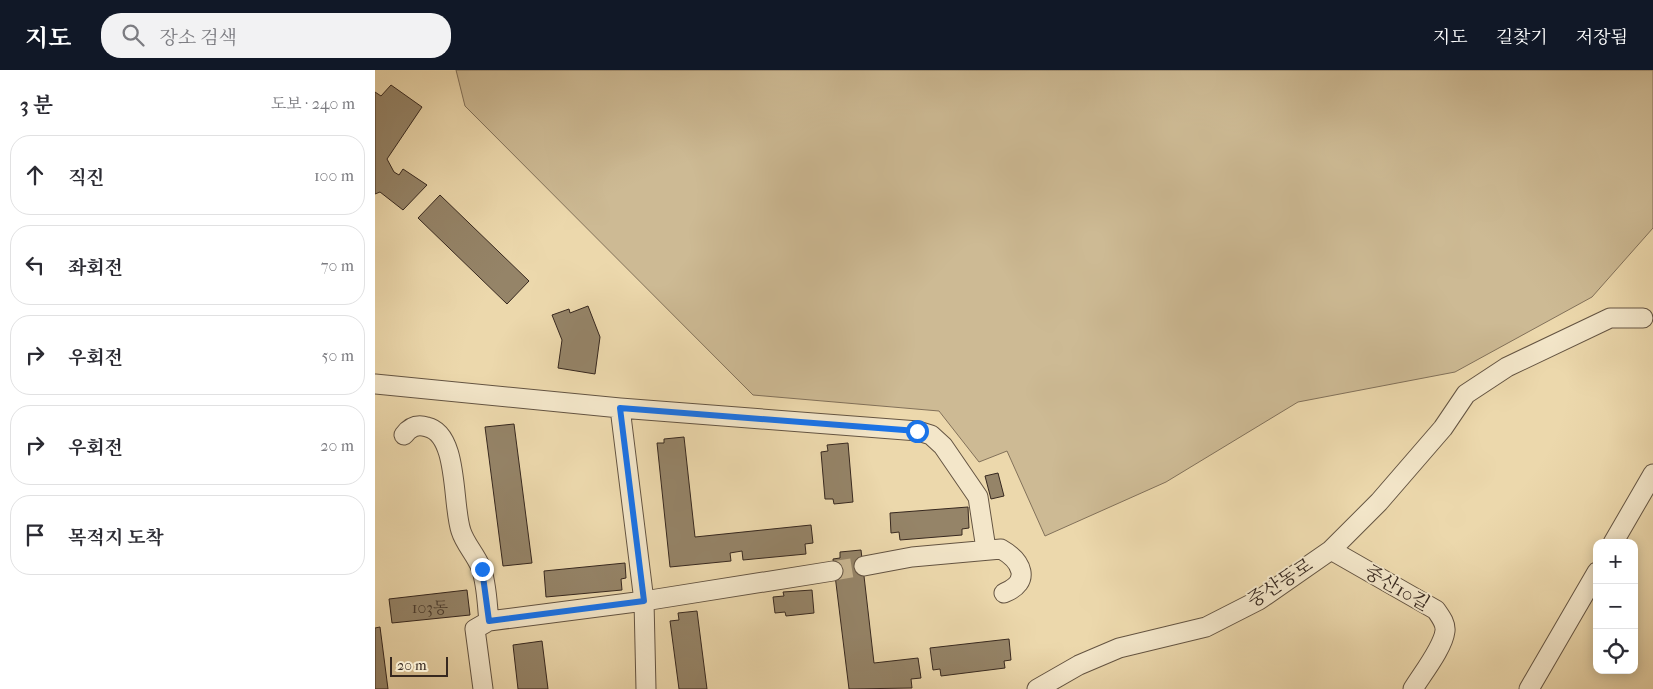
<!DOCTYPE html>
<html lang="ko">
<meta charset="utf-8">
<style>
body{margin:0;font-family:"IM FELL French Canon","Noto Serif KR",serif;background:#f2f2f3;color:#2b2b33}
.controls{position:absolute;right:15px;bottom:15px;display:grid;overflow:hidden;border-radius:10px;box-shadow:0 2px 12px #0003}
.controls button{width:45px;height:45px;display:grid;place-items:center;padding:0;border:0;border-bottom:1px solid #e1e1e2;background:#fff;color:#2b2b33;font:25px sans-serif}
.scale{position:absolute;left:15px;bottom:12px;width:58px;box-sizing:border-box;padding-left:5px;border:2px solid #37281f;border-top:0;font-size:14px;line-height:18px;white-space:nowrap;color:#37281f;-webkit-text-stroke:4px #f3e6c9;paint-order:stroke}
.stop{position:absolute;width:15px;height:15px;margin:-11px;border:4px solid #1a73e8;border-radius:50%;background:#fff}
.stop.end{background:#1a73e8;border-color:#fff;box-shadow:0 1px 5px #0008}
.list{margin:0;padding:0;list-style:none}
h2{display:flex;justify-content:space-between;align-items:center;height:65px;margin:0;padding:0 20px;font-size:21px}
h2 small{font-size:16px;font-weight:400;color:#7c7c81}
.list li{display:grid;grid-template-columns:32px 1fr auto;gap:15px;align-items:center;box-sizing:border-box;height:80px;margin:0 10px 10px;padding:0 10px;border:1px solid #e1e1e2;border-radius:20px}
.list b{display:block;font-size:19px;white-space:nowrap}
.list em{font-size:16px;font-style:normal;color:#7c7c81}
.icon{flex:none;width:28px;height:28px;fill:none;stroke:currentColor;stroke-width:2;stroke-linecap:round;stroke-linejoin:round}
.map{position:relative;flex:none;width:1278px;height:619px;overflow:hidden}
header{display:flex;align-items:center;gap:30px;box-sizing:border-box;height:70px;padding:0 25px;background:#111827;color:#fff}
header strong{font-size:24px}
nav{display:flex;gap:28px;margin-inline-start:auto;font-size:18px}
.search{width:350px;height:45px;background:#f2f2f3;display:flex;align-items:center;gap:12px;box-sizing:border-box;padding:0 18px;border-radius:20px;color:#7c7c81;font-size:19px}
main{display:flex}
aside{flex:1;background:#fff}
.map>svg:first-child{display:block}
.green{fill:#cdba94;stroke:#82715a}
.building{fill:#958468;stroke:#37281f}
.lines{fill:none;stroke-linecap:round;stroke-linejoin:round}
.minor-tunnel{stroke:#c8b590;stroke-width:19;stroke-dasharray:19 9;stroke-linecap:butt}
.minor-casing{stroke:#645442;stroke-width:21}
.minor{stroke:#f3e6c9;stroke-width:19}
.route{stroke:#1a73e8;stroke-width:6}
.labels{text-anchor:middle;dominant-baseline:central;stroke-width:4;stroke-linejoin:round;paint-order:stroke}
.number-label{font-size:16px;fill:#4e3f31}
.street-label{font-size:19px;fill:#37281f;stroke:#f3e6c9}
</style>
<header>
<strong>지도</strong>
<div class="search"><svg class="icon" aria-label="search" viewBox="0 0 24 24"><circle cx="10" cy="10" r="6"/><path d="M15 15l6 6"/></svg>장소 검색</div>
<nav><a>지도</a><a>길찾기</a><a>저장됨</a></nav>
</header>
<main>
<aside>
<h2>3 분<small>도보 · 240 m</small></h2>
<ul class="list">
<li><svg class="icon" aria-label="ahead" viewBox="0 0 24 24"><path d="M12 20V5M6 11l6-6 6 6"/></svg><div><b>직진</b></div><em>100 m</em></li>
<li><svg class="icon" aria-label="left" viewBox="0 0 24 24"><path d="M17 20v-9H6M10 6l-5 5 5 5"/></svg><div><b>좌회전</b></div><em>70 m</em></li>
<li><svg class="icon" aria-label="right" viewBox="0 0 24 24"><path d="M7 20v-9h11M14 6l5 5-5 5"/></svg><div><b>우회전</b></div><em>50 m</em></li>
<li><svg class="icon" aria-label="right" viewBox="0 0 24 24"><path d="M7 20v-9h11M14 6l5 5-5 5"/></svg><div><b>우회전</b></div><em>20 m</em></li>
<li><svg class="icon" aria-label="arrive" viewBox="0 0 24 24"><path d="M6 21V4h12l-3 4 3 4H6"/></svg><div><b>목적지 도착</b></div></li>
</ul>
</aside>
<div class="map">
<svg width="1278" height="619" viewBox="0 0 1278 619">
<rect width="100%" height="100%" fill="#ecd8ac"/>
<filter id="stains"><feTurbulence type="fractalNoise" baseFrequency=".004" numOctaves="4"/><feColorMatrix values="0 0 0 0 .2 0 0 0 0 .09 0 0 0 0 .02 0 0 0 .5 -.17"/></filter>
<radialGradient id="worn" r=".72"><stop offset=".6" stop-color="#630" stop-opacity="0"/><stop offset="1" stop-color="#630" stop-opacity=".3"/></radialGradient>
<path class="green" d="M81,0H1278V158L1217,227L1080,302L923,332L791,412L670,466L632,381L604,392L564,341L378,325L90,36Z"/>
<path class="building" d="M16,15L47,37L12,89L19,102L24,105L28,99L52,115L28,140L5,122L0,124V22L6,26Z
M65,125L154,211L132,234L43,148Z
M213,236L225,267L220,304L183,298L187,270L177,245L194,239L195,243Z
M139,354L157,493L128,496L110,357Z
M309,367L320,467L436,455L438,473L430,474L431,484L368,490L367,481L355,483L356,491L295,497L282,373H289V369Z
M473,373L478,432L459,434L458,429H450L446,382L453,381L452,375Z
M623,403L629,426L616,429L610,406Z
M593,437L594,458L587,459V465L525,470L524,462L516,463L515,443Z
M486,480L499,593L543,588L546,608L536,609L537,618L474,619L458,489L465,488V482Z
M250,493L251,508L246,509L247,520L171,527L169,501Z
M92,520L95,545L17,553L14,529Z
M437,520L439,543L411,546L410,542L400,543L398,527L409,526L408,522Z
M322,541L332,619H304L295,551L304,550L303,543Z
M5,557L13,619H0V558Z
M634,569L636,590L629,591L630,598L566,606L565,599L558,600L555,578Z
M167,571L173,619H143L138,575Z"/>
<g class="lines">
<path class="minor-tunnel" d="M458,501L489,496"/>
<g class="minor-casing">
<path id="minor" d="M0,314L245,338L543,361L556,365L568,376L603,427L611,479
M245,338L269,531L271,619
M29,365C35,357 42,354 52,357C84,364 77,435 86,461C90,474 101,485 106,498C112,514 112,535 114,551L269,531L458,501
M1238,473L1278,404
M956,480L1061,540C1065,546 1071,553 1070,561C1068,578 1047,604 1038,619
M489,496L537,487L626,479C647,491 657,512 629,523
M108,619L100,559L114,551
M662,619L704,595L744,578L831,557L884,530L956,480L1004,432L1068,358L1091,324L1132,297L1235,248H1268
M1154,619L1222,502"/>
</g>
<use href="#minor" class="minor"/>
</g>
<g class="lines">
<path class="route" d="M107,499L114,551L269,531L245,338L542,361"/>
</g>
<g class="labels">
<g class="number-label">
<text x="55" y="537">103동</text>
</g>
<g class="street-label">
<text transform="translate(905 513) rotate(-33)">중산동로</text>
<text transform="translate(1022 518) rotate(30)">중산10길</text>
</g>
</g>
<rect width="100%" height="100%" filter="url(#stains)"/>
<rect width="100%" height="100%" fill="url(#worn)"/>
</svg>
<div class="controls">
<button>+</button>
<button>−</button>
<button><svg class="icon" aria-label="locate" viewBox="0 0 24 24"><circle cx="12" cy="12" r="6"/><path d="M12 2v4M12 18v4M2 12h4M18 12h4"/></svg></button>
</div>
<div class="scale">20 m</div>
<div class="stop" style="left:542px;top:361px"></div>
<div class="stop end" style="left:107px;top:499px"></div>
</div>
</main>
